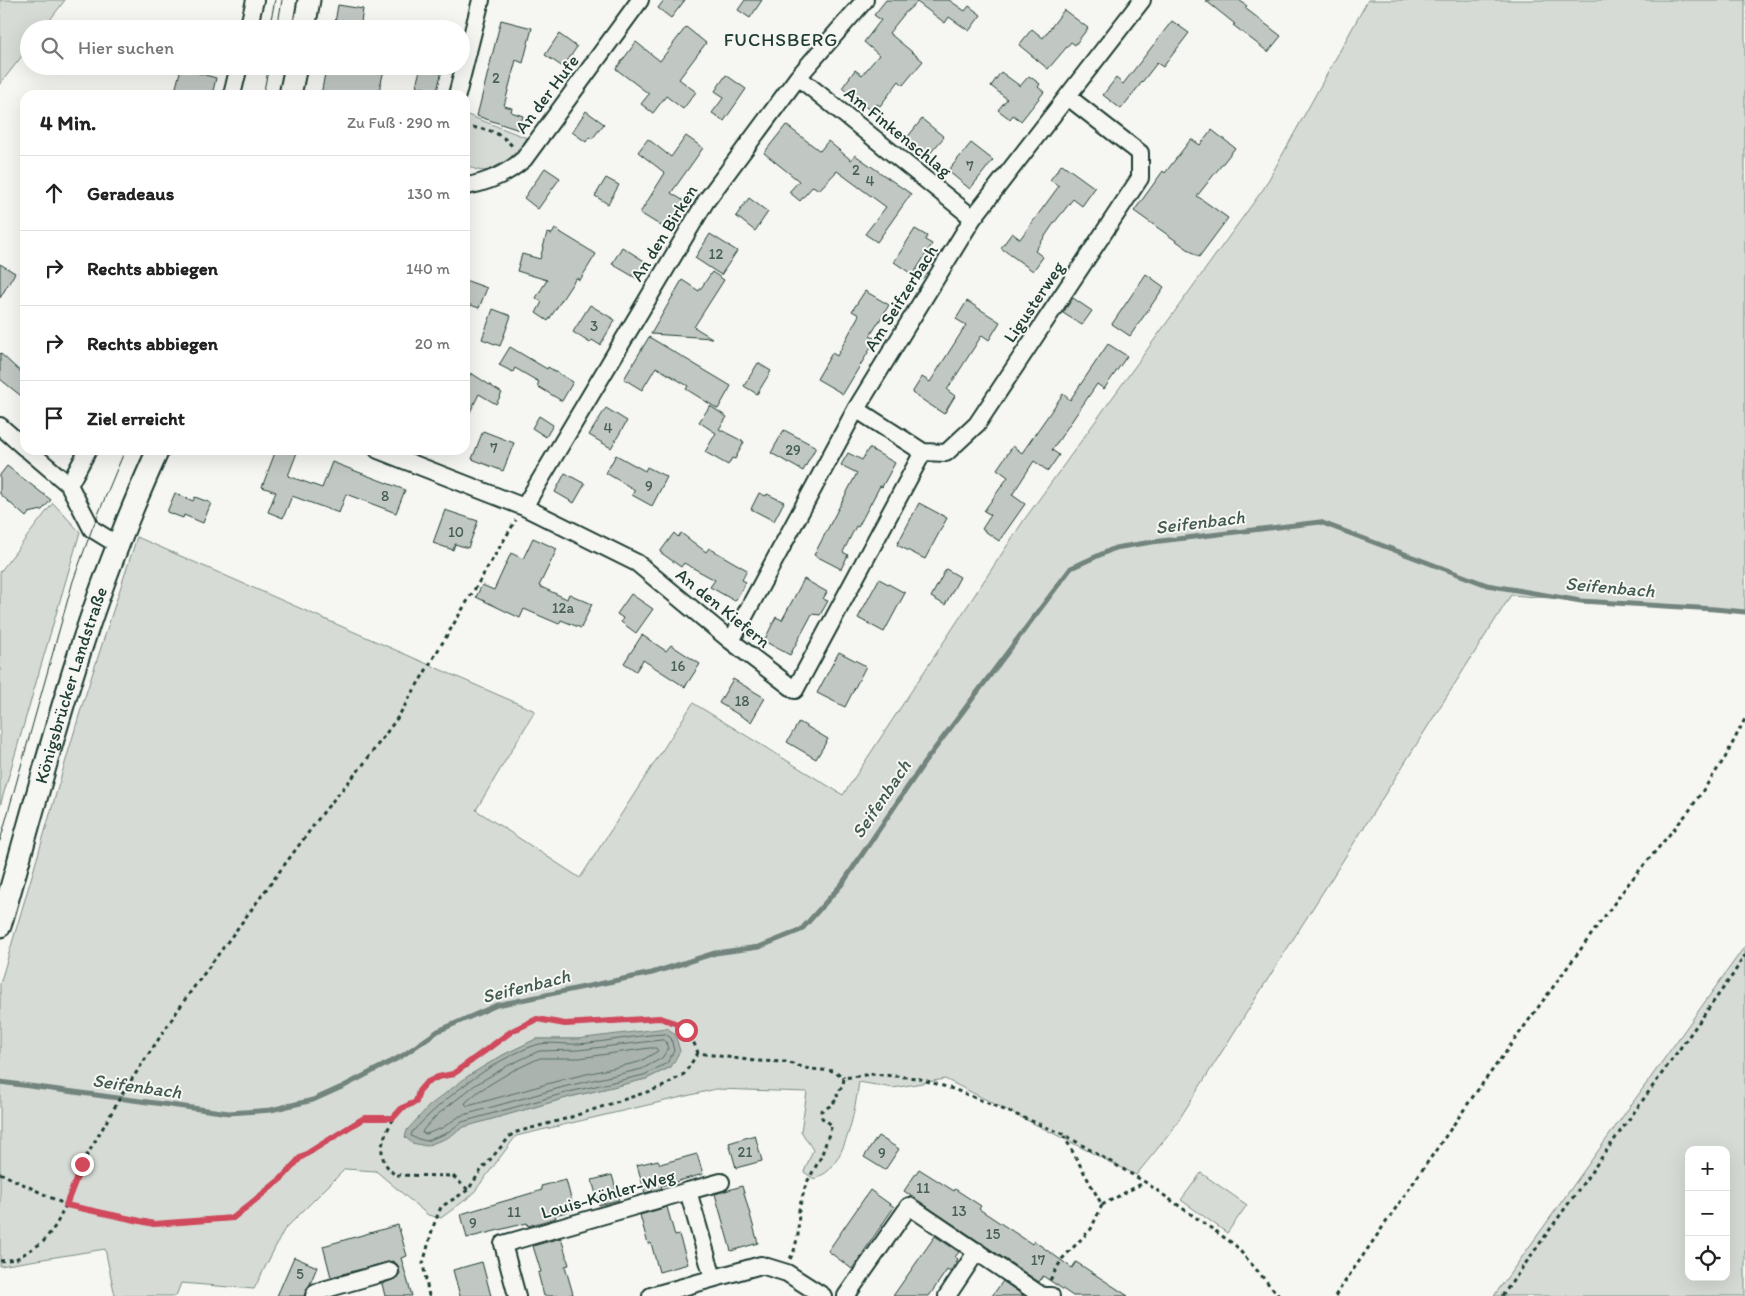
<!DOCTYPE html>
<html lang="de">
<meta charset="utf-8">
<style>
body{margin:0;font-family:Itim,sans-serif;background:#f6f6f6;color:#222}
.controls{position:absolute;right:15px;bottom:15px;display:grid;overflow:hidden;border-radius:10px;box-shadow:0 5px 20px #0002}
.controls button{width:45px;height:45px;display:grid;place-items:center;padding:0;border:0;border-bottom:1px solid #e0e0e0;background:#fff;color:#222;font:25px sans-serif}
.stop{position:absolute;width:15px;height:15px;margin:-11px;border:4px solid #d1495b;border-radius:50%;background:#fff}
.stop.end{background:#d1495b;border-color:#fff;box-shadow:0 1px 5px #0008}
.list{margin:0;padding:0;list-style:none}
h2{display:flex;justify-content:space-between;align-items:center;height:65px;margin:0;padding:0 20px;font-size:21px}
h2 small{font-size:16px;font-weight:400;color:#767676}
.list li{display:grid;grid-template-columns:32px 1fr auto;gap:15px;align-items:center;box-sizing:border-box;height:75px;padding:0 20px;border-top:1px solid #e0e0e0}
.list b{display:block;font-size:19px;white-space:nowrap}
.list em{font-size:16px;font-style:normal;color:#767676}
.icon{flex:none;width:28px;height:28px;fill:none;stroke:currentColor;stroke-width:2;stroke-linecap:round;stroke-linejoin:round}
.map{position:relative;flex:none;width:1745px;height:1296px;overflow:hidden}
.search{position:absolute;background:#fff;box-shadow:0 5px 20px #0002;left:20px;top:20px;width:450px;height:55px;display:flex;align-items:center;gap:12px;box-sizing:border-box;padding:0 18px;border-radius:28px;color:#767676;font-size:19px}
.panel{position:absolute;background:#fff;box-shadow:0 5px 20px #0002;left:20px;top:90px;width:450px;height:365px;border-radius:15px}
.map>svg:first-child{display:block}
.green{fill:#d6dbd6;stroke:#7a8c85;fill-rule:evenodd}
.water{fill:#aab3ae;stroke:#72847d}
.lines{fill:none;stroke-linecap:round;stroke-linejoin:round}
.shore{stroke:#576c65;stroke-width:1}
.stream{stroke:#72847d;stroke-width:5}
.building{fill:#c1c8c3;stroke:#1f3d34}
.minor-casing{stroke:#1f3d34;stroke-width:20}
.major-casing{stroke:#1f3d34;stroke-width:25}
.path{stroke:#1f3d34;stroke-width:3;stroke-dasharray:4 4;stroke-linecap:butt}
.minor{stroke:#f6f6f2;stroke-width:16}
.major{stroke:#f6f6f2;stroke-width:21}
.tram{stroke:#1f3d34;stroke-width:1}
.route{stroke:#d1495b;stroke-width:6}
.labels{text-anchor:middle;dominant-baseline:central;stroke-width:4;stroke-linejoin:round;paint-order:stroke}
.number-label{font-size:15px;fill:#486058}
.street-label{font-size:18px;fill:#1f3d34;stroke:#f6f6f2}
.neighbourhood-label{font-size:19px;letter-spacing:1px;fill:#1f3d34;stroke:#f6f6f2}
.water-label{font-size:19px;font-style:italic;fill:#425a52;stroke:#f6f6f2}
</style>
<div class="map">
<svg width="1745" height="1296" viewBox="0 0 1745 1296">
<rect width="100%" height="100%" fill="#f6f6f2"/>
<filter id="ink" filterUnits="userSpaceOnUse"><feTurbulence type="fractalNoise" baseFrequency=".02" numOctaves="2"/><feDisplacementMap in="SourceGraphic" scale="10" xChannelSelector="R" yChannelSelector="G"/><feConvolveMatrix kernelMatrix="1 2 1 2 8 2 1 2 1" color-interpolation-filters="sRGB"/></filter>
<g filter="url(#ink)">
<path class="green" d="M0,0H65L43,29H29V47L0,84Z
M1368,0H1745V613L1511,595L1171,1132L1136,1175L945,1079L893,1088L859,1082C855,1109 848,1151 828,1171C825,1174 819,1176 814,1179L804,1172L813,1150L801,1131L807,1092L716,1089L516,1136L472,1195L441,1218L428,1215L376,1171L345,1169L284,1230L254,1289L181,1283L176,1296H115L105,1249L0,1266V984L81,709L137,537L535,711L476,810L580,878L693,703L843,795L1024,520L1264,188ZM536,1039H577L671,1067L646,1079L570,1097L463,1127L468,1076L503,1055Z
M465,114L527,138C521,145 516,152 509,159C498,171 476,177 465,161Z
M53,503L80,532L0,806V572Z
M1745,946V1296H1494ZM1689,1150H1726V1277H1689Z
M1201,1173L1247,1205L1227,1233L1181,1200Z"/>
<path class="water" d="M667,1028L675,1034L680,1051L671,1067L646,1079L570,1097L464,1127L447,1138L426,1146L412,1143L405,1137L407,1130L429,1106L468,1076L503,1055L536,1039H577Z"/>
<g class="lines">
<path class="shore" d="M665,1034L671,1038L674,1051L667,1063L644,1075L569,1092L462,1122L445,1134L426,1141L415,1138L411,1136L412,1132C443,1099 493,1059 536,1045C548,1041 565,1045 578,1044C607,1042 636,1035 665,1034Z
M663,1040L666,1042L668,1049L662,1058L642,1069L567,1086L460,1116L442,1128L426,1134L422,1133L423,1130L437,1115L475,1085L509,1065L539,1051L578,1050Z
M650,1048H656L658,1051L639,1062L565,1079L468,1106L465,1104L466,1102L479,1091L512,1071L540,1058H579Z"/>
<path class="stream" d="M0,1082L229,1113L271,1110L313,1100L344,1086L402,1056L438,1031L497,1005L652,973L715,953L759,947L801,930L842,884L924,763L1071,568L1115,548L1152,542L1320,522L1487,585L1581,601L1715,609L1745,612"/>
</g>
<path class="building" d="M664,0H685L671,18L658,8Z
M745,0H762L750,18L738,10Z
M886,0H949L965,11L969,6L981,15L969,31L949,17L945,23L917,2L905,13L889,33L923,61L903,85L899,81L880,106L877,104L871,111L842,88L855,70L862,75L879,55L864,42L881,20L874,15Z
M1205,0H1239L1247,6L1245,8L1281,36L1268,52L1233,25L1235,24Z
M338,5L363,9L360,29H334Z
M1064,10L1088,28L1075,45L1071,42L1048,69L1019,45L1032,29L1043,38Z
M501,20L532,28L523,63L516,60L504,106L512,108L511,112L523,116L519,130L477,116Z
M1172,21L1189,33L1163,67L1157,63L1121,109L1103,95L1116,78L1123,84Z
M686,27L706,43L679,79L696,92L683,109L666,96L653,113L641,104L649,94L616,69L636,42L660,61Z
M559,34L577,47L563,67L545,55Z
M351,66H385L378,95H321L326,68L349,72Z
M421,66H443L437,91L416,86Z
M181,68L216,78L212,95H174Z
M1001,72L1020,86L1029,76L1040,84L1038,87L1044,92L1021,121L1013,115L1010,119L998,110L1007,99L991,86Z
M726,75L746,89L724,121L712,113L724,97L715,91Z
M586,111L604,124L592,139L589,137L586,142L572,132Z
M922,119L944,137L927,157L906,139Z
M786,125L820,151L828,141L851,160L855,155L911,194L877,242L865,234L886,207L837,171L819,190L813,186L800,201L789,192L799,181L764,153Z
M1212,130L1235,148L1197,196L1228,218L1199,257L1134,211L1163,171L1165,173L1191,139L1200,145Z
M686,136L703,148L671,193L684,201L666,229L640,213L665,173L638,152L648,139L671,157Z
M971,143L993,160L970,189L948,171Z
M1062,164L1095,188L1082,206L1073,199L1054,223L1035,251L1043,257L1033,271L1001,248L1012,233L1020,239L1059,186L1050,180Z
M545,168L560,178L538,209L524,198Z
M606,178L619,185L608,204L595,196Z
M749,198L768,212L755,231L736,216Z
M555,229L596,254L580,280L576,278L548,321L536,313L542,302L536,298L547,280L517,271L522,254L540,259L547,233L552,234Z
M915,229L927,236L925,240L932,244L913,275L894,262Z
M710,234L737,251L721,275L695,258Z
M622,247L646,262L636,278L612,264Z
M0,264L15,273L0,298Z
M712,272L724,280L694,327L712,338L651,334L682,280L699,291Z
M1146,274L1164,287L1130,336L1112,324Z
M465,280L487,288L479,308L465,303Z
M865,291L889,305L870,336L876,339L843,394L817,379L832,353L837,356L859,315L852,311Z
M1073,298L1092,311L1082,325L1063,313Z
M967,301L1000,322L989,340L982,335L947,390L955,396L944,414L912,393L922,377L930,382L966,325L956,319Z
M590,305L615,320L600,345L592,340L590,343L573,332Z
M493,309L511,316L500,346L482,339Z
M649,337L731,386L718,409L686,389L688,386L656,367L642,390L624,379Z
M1108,344L1127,356L1104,389L1097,384L1052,450L1059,455L1048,471L1034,461L1012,495L1025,504L999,541L982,529L991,515L984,511L1008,477L997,469L1013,446L1022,453L1063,394L1070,400Z
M510,347L547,369L548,367L573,382L562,401L537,386L539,382L515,368L513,372L499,365Z
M0,353L25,376V399L0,379Z
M758,363L771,371L757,394L744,386Z
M471,373L502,393L496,404L479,394L465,422V385Z
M710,406L727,417L719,429L744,442L735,459L732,458L728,465L705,452L716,433L699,422Z
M606,408L627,421L611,448L589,435Z
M539,416L553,425L546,437L532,428Z
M784,430L816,447L803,471L771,453Z
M483,431L514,443L503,471L472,459Z
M869,448L895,463L882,487L880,486L858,527L856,526L843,552L848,555L841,569L814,555L857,473L841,465L848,453L862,460Z
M276,450H298L288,476L322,488L332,462L405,490L396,513L346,494L339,513L292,496L283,518L268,512L276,492L262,487Z
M616,455L645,471L647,467L667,477L652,506L632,495L635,490L606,473Z
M7,466L51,500L42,510L29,513L26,517L0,494V475Z
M565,473L585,484L574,503L555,492Z
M175,493L193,501L195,497L211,503L203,523L184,515L183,518L167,512Z
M759,493L766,496L767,494L784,502L774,521L751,509Z
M919,503L947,518L925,559L897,545Z
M445,510L478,521L468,548L455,544L453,550L433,543Z
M674,533L678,537L681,533L706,552L709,548L747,570L742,580L746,582L735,601L710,587L715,580L684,563L681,567L660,552Z
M533,538L557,549L539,586L567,599L569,594L592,604L581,628L561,620L559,624L524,609L520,618L476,597L482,585L494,590L511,553L523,559Z
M946,569L960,577L945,605L931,597Z
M804,579L827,592L823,599L828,601L820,615L812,614L790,655L764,641L776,617L782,620Z
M879,579L905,593L884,632L858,618Z
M631,594L653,609L636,633L621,622L623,618L617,614Z
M642,635L666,651L671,645L700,664L685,687L643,660L636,671L624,663Z
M839,652L866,666L845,707L817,693Z
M733,679L765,698L751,722L719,703Z
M799,722L828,739L816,759L787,742Z
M755,1135L762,1161L736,1168L729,1143Z
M878,1136L899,1149L885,1170L864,1157Z
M697,1154L703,1174L661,1186L662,1188L645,1193L637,1165L658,1160L660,1164Z
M919,1169L954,1191L955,1189L981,1206L979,1209L1032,1244L1034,1241L1072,1268L1076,1262L1128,1296H1073L1043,1276L1039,1282L904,1191Z
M612,1175L619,1200L599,1205L592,1180Z
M566,1180L574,1210L555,1215L556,1218L528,1226L527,1223L467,1238L461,1214L542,1190L541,1186Z
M742,1186L758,1243L731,1251L715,1194Z
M870,1190L894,1207L852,1269L828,1251Z
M667,1207L675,1236L679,1235L688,1264L659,1272L651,1243L648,1244L640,1215Z
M398,1225L407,1256L401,1258L412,1296H385L382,1284L397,1278L400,1273L397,1264L392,1261L331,1277L323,1246Z
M935,1236L959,1252L955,1257L958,1259L950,1272L947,1270L929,1296H893Z
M561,1238L569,1265L565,1266L573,1294L566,1296H544L538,1273L541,1272L533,1246Z
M294,1257L317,1267L310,1284L304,1296H277Z
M482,1262L491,1296H460L453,1270Z
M1003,1281L1024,1296H992Z"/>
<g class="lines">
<g class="minor-casing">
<path id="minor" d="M248,29L255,0
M798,77L973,218
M232,95L239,66
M457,95L481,0
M467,186C489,182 507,174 524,159L640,0
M856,409L923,452L946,453L977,424L1140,178V153L1068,97
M0,426L25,448
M28,450L69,485L92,529L118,545
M378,450L524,507L637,563L731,641L795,690L923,452
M69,485L88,450
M524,507L706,201L798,77L865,0
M731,641L856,409L973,218L1142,0
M688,1191L721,1182
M314,1296L316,1292L390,1271
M517,1296L503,1244L688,1191L713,1278
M651,1296L761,1265L787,1273L823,1296
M846,1296L909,1206L1042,1296H1051
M947,1296L977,1251"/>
</g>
<g class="major-casing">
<g id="major">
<path d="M304,29L309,0"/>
<path d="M290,95L296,66"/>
<path id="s1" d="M0,926C37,799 69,668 118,545C130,513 144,481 158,450"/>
</g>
</g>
<path class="path" d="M465,127C485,128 500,131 513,147
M698,1053L684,1074L662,1087L565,1119L513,1133L482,1169L468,1190L453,1176L395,1175C379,1161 379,1147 388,1129C392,1121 395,1115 401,1109C405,1106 411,1104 415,1102L419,1091L426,1083L438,1077L453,1075L512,1031L537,1019L565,1024L660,1018C683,1025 690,1031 698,1053L755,1061L786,1062L809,1069L835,1071L844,1078
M0,1173L66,1205L155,1224L233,1218L282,1178L300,1158L364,1118H393
M1102,1205L1145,1182
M790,1259L794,1251L798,1235L799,1209L806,1184L821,1157L832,1125L822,1118L821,1111L830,1106L838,1098L837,1094L843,1085L844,1078L872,1074L917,1078L956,1090L1063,1134L1145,1182L1235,1245L1279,1296
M0,1261L16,1259L43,1242L56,1225L66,1205L82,1164L124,1091L186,998L325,810L362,766L398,717L516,520
M1050,1280L1062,1259L1091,1229L1102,1205L1064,1136
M429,1296L423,1264L433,1227L441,1207L468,1190
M1335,1296L1472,1098L1629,883L1689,811L1725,758L1745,719
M1502,1296L1732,976L1745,955"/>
<use href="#minor" class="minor"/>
<use href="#major" class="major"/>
<path class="tram" d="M269,29L275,0
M277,29L282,0
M263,95L269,66
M0,841L73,581L92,529L125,450"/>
</g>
</g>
<g class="lines" filter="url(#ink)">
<path class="route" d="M82,1164L66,1205L154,1224L233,1218L282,1178L300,1158L364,1118H393L402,1108L416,1102L419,1091L426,1083L438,1077L453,1074L512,1031L537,1019L565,1024L660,1018L675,1023L686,1030"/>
</g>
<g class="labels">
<g class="number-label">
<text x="496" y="78">2</text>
<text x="970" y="166">7</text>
<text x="856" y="170">2</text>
<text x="870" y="181">4</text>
<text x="716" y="254">12</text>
<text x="594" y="326">3</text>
<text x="608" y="428">4</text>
<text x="494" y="448">7</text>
<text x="793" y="450">29</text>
<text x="649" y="486">9</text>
<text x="385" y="496">8</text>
<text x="456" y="532">10</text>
<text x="563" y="608">12a</text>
<text x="678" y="666">16</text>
<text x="742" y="701">18</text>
<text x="745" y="1152">21</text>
<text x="882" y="1153">9</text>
<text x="923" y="1188">11</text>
<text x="959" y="1211">13</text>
<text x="514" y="1212">11</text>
<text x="473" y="1223">9</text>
<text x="993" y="1234">15</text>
<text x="1038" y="1260">17</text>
<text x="300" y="1274">5</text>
</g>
<g class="street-label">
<text transform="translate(547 94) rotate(-53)">An der Hufe</text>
<text transform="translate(898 132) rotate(39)">Am Finkenschlag</text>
<text transform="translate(664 233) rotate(-58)">An den Birken</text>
<text transform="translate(901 298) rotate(-58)">Am Seifzerbach</text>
<text transform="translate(1034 302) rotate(-56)">Ligusterweg</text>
<text transform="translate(723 608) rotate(39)">An den Kiefern</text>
<text stroke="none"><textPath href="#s1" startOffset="251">Königsbrücker Landstraße</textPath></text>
<text transform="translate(608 1194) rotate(-16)">Louis-Köhler-Weg</text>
</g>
<g class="neighbourhood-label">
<text x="781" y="39">FUCHSBERG</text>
</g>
<g class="water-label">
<text transform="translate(1200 522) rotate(-7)">Seifenbach</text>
<text transform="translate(1610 587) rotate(5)">Seifenbach</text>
<text transform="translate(881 799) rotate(-56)">Seifenbach</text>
<text transform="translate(526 986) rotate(-14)">Seifenbach</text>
<text transform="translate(137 1086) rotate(8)">Seifenbach</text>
</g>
</g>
</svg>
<div class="controls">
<button>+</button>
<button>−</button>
<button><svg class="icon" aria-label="locate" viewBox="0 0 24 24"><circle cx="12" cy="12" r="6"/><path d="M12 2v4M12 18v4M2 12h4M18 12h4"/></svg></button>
</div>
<div class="stop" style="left:686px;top:1030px"></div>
<div class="stop end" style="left:82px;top:1164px"></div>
<div class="search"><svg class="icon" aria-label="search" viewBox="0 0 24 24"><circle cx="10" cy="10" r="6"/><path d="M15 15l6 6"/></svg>Hier suchen</div>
<section class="panel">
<h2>4 Min.<small>Zu Fuß · 290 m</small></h2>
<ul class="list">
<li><svg class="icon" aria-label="ahead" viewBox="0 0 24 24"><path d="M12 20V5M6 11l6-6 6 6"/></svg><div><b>Geradeaus</b></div><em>130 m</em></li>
<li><svg class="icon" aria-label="right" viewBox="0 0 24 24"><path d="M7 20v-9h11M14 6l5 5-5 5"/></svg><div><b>Rechts abbiegen</b></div><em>140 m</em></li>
<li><svg class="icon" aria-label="right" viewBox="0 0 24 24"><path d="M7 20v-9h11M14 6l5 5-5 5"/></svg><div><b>Rechts abbiegen</b></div><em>20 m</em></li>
<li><svg class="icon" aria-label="arrive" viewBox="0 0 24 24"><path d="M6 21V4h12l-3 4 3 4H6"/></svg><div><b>Ziel erreicht</b></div></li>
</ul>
</section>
</div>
